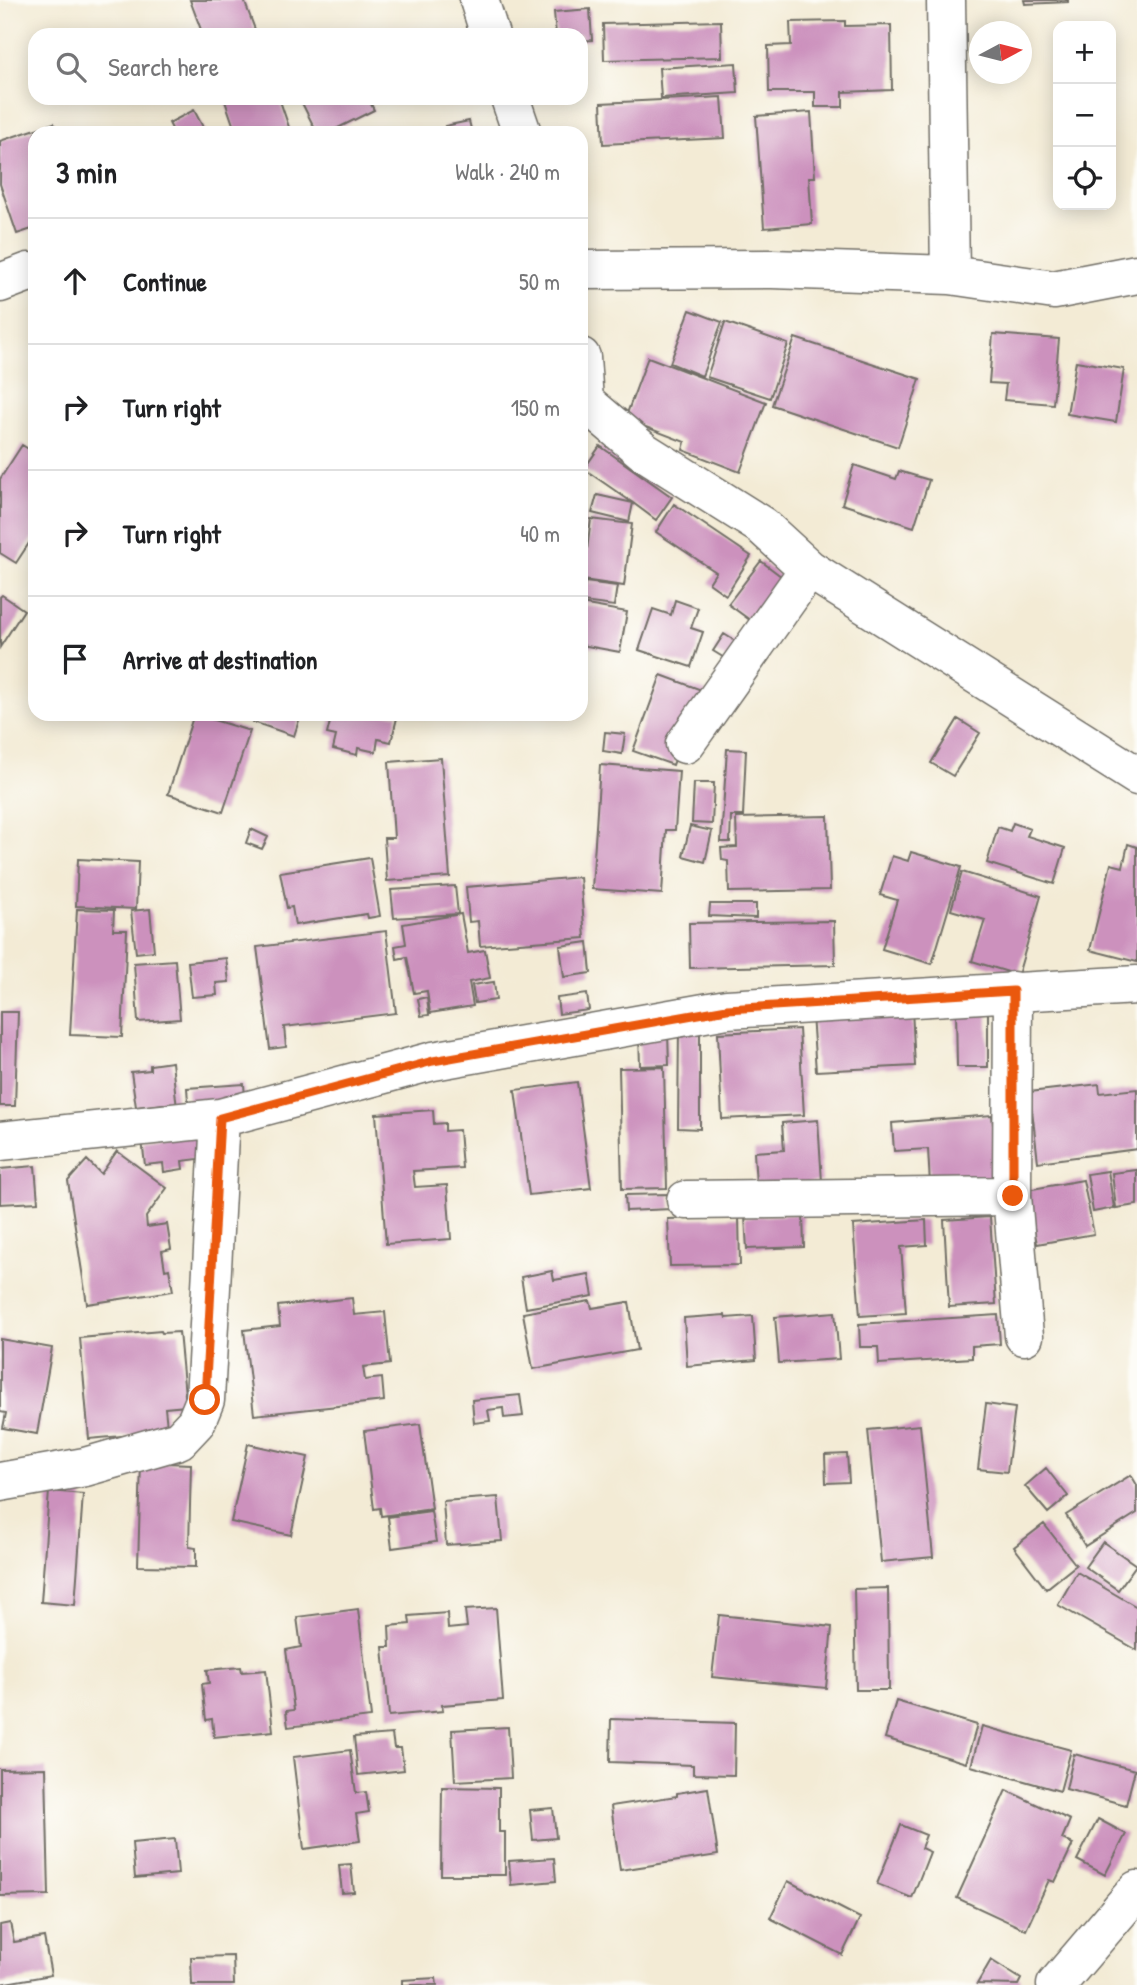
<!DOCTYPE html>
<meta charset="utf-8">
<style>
body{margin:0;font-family:"Patrick Hand",sans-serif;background:#f6f6f6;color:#202124}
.controls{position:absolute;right:21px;top:21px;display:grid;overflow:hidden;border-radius:14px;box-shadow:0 4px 18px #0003}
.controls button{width:63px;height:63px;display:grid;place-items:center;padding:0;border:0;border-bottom:2px solid #e0e0e0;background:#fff;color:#202124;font:35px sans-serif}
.compass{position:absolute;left:969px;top:21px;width:63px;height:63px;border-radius:50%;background:#fff;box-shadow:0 4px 18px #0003;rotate:83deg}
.stop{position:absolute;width:21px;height:21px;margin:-16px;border:5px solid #ea580c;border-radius:50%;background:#fff}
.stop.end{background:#ea580c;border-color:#fff;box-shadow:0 2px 7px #0008}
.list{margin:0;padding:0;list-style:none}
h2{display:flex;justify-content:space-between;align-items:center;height:91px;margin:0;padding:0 28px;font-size:30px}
h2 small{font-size:23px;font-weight:400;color:#757577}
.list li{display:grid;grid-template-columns:46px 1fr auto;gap:21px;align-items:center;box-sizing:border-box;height:126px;padding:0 28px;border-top:2px solid #e0e0e0}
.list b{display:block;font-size:26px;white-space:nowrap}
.list em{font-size:23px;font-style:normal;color:#757577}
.icon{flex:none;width:38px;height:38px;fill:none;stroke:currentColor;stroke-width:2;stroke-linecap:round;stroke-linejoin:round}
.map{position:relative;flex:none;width:1137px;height:1985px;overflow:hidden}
.search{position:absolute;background:#fff;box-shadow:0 4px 18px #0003;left:28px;top:28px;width:560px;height:77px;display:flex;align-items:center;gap:18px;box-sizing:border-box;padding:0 24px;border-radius:21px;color:#757577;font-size:26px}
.panel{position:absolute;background:#fff;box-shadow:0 4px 18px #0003;left:28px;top:126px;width:560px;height:595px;border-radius:21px}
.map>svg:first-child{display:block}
.building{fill:#cc91bd}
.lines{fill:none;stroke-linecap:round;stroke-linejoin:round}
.minor-casing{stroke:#716e66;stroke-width:41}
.minor{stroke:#fff;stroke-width:38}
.route{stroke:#ea580c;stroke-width:9}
</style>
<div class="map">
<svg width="1137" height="1985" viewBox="0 0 1137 1985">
<rect width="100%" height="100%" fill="#fdfcf7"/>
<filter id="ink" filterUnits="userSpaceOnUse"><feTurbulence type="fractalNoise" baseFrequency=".0143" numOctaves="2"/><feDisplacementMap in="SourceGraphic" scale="14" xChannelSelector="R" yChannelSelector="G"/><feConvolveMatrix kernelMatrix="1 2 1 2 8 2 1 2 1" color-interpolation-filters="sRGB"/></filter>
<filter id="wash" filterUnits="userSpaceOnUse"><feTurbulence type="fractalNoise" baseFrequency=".00686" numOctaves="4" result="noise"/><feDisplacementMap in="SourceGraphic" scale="28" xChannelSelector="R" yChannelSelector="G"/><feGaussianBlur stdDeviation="1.57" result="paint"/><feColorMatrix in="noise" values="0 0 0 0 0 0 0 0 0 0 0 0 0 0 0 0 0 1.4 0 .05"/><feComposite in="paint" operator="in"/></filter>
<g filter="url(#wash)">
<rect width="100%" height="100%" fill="#f3ebd5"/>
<g id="blocks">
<path class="building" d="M190,0H244L257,35H203Z
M1024,0H1068V2L1025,4Z
M590,9L592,40L581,41V35H556L554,12Z
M721,21L722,57L604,60L603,24Z
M845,21V26L891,25L892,90L843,92V107H815V92H769L768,46L791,45L790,22Z
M736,63L738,93L661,98L659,68Z
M722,97L725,138L603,144L601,103Z
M224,98H279L291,133H236Z
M302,98H368L374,110L328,133H317L300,99Z
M194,110L206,133H174L169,123Z
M811,112L815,177H809L812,224L764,228L756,116Z
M469,121L472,133H447L445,126Z
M54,123L58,133H35V228L17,234L0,184V141Z
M690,310L722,322L702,376L670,363Z
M725,322L788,344L770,398L707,377Z
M993,334L1059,339L1053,404L1004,400L1006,384L989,383Z
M795,338L920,379L898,447L772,405Z
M648,357L766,402L740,472L683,450L685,442L625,419Z
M1076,361L1124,369L1116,422L1067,414Z
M22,445L35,453V534L16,563L0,553V479Z
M600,446L672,497L656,520L633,503L629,522L592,513L597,495L633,503L584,469Z
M854,465L896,479L899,471L929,480L914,527L842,504Z
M674,504L751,556L726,595L709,583L716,572L656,532Z
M581,513H586L583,556H581Z
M591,519L632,524L624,586L583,580Z
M761,561L786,580L754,623L728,604Z
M585,582L617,586L614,606L582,602Z
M2,595L24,610L0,647V597Z
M675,600L698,608L691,628L703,632L691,667L639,650L653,609L671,615Z
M581,604L627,612L620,652L581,645Z
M724,634L743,646L731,662L713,651Z
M661,675L707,692L691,715L673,765L633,751Z
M194,714L250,731L223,812L168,794Z
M256,714H301L294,736L253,722Z
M332,714H398L391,742L378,739L376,752L358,748L357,755L333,749L336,736L327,734Z
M958,719L980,733L953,776L931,763Z
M605,732L625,734L622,754L603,751Z
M727,749L746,750L743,816H731L730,842H721Z
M441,758L450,877L387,881L384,838H394L389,762Z
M600,765L679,771L675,830H666L662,894L592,889Z
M694,783H714L712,824L692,823Z
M828,816L830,890L729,892L728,861L722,860L721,848L737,847L736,818Z
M1013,823L1030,829L1027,836L1065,848L1054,884L987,863L998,827L1010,831Z
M690,826L712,831L705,862L683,856Z
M251,829L268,837L262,849L246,843Z
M1128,844L1137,847V962L1090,950L1111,864L1123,867Z
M911,852L961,867L932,964L882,949L897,900L880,895L892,856L908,861Z
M370,858L380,916L368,918L367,914L295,925L292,907L287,908L280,872Z
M78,859L138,862L136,909L76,906Z
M962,872L1041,896L1018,975L972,961L985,920L951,910Z
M580,877L585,938L480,946L478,921L469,922L466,887Z
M455,886L458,914L394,918L391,890Z
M710,904H756V918L709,916Z
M77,909L114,910L113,930H127L122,1037L70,1035Z
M150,909L154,951L136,953L131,911Z
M461,914L468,953L485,950L490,978L469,982L473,1006L430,1013L427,991L414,993L407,957L397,959L395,946L406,944L403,924Z
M834,921L835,965L690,968L689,923Z
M386,931L396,1013L284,1027L286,1047L270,1049L257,947Z
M588,942L591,973L564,977L560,946Z
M226,958L229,982L216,983L217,995L192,997L188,962Z
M175,960L180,1019L138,1022L134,963Z
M494,982L496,1000L475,1003L472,985Z
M587,994L589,1010L559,1014L557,998Z
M427,997L429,1015L421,1016L418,999Z
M912,1009L915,1066L816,1071L812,1015Z
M956,1009H988V1067H957Z
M0,1012H18L15,1106H0Z
M679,1026H700V1129L678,1128Z
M799,1029L804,1115L722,1119L718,1033Z
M668,1033L669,1065L640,1066L639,1034Z
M172,1062L178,1118L165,1120L163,1104L136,1107L131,1072L150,1070V1065Z
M664,1067L667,1188L622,1189L619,1068Z
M577,1082L591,1188L529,1195L515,1090Z
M244,1084L246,1110L189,1115L187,1088Z
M1099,1084L1100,1093L1137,1089V1149L1038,1162L1030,1092Z
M433,1110L434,1124L445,1123V1131L459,1130L462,1168L413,1171L415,1187L447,1185L451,1239L386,1244L376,1114Z
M992,1115L998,1179L930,1184L928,1149L894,1151L892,1123Z
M818,1120L822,1182L756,1185L754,1152L784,1150L782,1123Z
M211,1131L214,1157L182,1161L183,1169L164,1172L163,1163L145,1165L142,1140Z
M117,1151L167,1188L146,1217L147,1227L167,1224L171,1249L162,1251L165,1270L169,1269L173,1291L87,1304L68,1181L87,1160L101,1174Z
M35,1166L38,1202L0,1204V1169Z
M1137,1170V1205L1116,1208L1112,1173Z
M1108,1171L1114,1208L1093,1212L1087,1174Z
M1083,1180L1094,1234L1037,1244L1027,1190Z
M670,1194L671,1209L626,1211L625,1195Z
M803,1214L804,1247L747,1249L745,1217Z
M739,1217L740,1265L670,1266L668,1219Z
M990,1217L996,1304L949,1307L944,1220Z
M926,1220L927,1245L901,1247L906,1313L860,1316L853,1225Z
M552,1271L554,1280L589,1274L593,1296L526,1308L521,1277Z
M352,1298L354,1315L385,1312L390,1364L363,1367L365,1380L382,1378L384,1401L254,1415L244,1330L280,1326L278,1306Z
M590,1301L592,1308L629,1302L637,1350L533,1369L523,1313Z
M835,1312L839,1359L779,1363L775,1317Z
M725,1315L726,1318L753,1316L756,1360L687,1366L684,1318Z
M998,1315L1000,1344L972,1346V1358L879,1364L878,1347H860L859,1324Z
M161,1331L162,1333L179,1332L186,1406L165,1408L168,1436L133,1435L89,1439L80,1338Z
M0,1339L52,1348L37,1434L3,1428L6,1413L0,1412Z
M520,1395L523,1416L504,1418L503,1408L488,1410L490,1421L474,1423L472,1400Z
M986,1404L1015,1408L1007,1472L978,1469Z
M420,1424L432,1509L381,1516L380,1508L374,1509L364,1431Z
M920,1425L933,1557L881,1562L868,1430Z
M248,1444L308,1457L291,1535L231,1522Z
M847,1454L849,1482L826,1483L825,1455Z
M141,1462L191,1464L189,1547L196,1548V1567L138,1566Z
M1046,1468L1068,1496L1048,1513L1025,1486Z
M1131,1475L1137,1485V1513L1085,1546L1066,1515Z
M49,1491L83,1494L75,1605L41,1602Z
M498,1497L502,1541L446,1545L443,1501Z
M431,1511L436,1542L392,1548L388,1517Z
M1044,1524L1076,1565L1046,1589L1014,1547Z
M1103,1542L1136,1565L1118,1590L1085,1567Z
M1077,1572L1137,1607V1650L1058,1605Z
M888,1588L889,1690H856L854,1589Z
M496,1608L503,1700L442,1705L443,1711L389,1716L383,1647H390L389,1626L410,1624L409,1616L447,1613L448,1629L467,1627L465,1610Z
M358,1609L371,1717L288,1727L286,1711L294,1710L286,1650L301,1647L297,1617Z
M719,1615L832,1627L826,1688L712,1677Z
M241,1667L242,1672L266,1670L273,1731L214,1737L212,1719L206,1720L202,1684L209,1683L207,1670Z
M896,1701L977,1725L966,1763L885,1738Z
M611,1719L735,1723L734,1775L693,1774V1765L610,1762Z
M982,1726L1071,1750L1060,1791L971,1766Z
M508,1727L511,1778L455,1781L452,1730Z
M392,1734L394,1748H401L404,1770L358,1775L354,1737Z
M350,1750L356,1793L366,1792L369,1812L356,1814L360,1841L304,1849L293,1757Z
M1074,1754L1135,1770L1126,1805L1066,1789Z
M46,1768L49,1895L0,1896V1769Z
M442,1787L499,1788V1832H505V1875H441Z
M708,1788L718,1855L620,1870L611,1806L677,1796V1793Z
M1006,1790L1070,1820L1062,1839L1073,1844L1055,1882L1049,1880L1026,1930L957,1898Z
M553,1808L556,1838L533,1840L530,1810Z
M1098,1819L1126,1834L1105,1875L1077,1860Z
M901,1825L926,1835L921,1848L930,1852L912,1898L877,1884Z
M175,1839L178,1874L135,1878L132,1843Z
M554,1858L556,1881L511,1885L509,1861Z
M351,1864L354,1892L342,1893L339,1865Z
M788,1881L860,1918L842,1955L770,1918Z
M10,1923L14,1942L44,1937L51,1975L0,1984V1925Z
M233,1956L234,1985H192L191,1957Z
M991,1960L1021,1979L1018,1985L977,1984Z
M436,1978L437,1985H402V1980Z"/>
</g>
</g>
<g filter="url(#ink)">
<use href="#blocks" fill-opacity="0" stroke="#716e66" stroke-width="2"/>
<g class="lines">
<g class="minor-casing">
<path id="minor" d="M479,0L490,35
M946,0L950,275
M510,98L522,133
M581,270L772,269L950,275L1054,290L1137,274
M0,283L29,272L35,273
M581,357L584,401L643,451L762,526L809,569L1137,776
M685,744L809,569
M1013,991L1012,1196L1024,1336
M0,1141L220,1118L433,1061L727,1009L1137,985
M686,1200L1012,1196
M0,1482L85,1467L179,1440L196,1422L205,1400L220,1118
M1056,1985L1137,1890"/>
</g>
<use href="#minor" class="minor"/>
</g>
</g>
<g class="lines" filter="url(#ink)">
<path class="route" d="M205,1400L220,1118L433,1061L727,1009L1013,991V1196"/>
</g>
</svg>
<div class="controls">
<button>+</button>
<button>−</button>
<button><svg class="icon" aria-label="locate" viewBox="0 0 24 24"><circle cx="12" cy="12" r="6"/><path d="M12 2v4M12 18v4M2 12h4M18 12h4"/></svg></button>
</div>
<svg class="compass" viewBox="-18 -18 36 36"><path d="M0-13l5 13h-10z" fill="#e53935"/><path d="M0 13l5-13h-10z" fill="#757577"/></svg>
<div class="stop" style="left:205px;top:1400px"></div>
<div class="stop end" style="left:1013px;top:1196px"></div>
<div class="search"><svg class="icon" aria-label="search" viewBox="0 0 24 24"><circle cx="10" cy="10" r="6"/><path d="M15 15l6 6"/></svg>Search here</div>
<section class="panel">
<h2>3 min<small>Walk · 240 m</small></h2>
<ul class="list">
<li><svg class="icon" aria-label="ahead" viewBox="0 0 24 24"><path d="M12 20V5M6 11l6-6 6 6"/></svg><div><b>Continue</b></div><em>50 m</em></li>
<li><svg class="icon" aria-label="right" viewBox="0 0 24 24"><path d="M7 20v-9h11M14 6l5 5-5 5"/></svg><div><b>Turn right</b></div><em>150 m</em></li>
<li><svg class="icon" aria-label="right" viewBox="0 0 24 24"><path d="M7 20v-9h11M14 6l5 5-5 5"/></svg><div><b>Turn right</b></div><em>40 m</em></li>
<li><svg class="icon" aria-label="arrive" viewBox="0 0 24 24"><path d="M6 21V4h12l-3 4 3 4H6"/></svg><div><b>Arrive at destination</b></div></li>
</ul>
</section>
</div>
